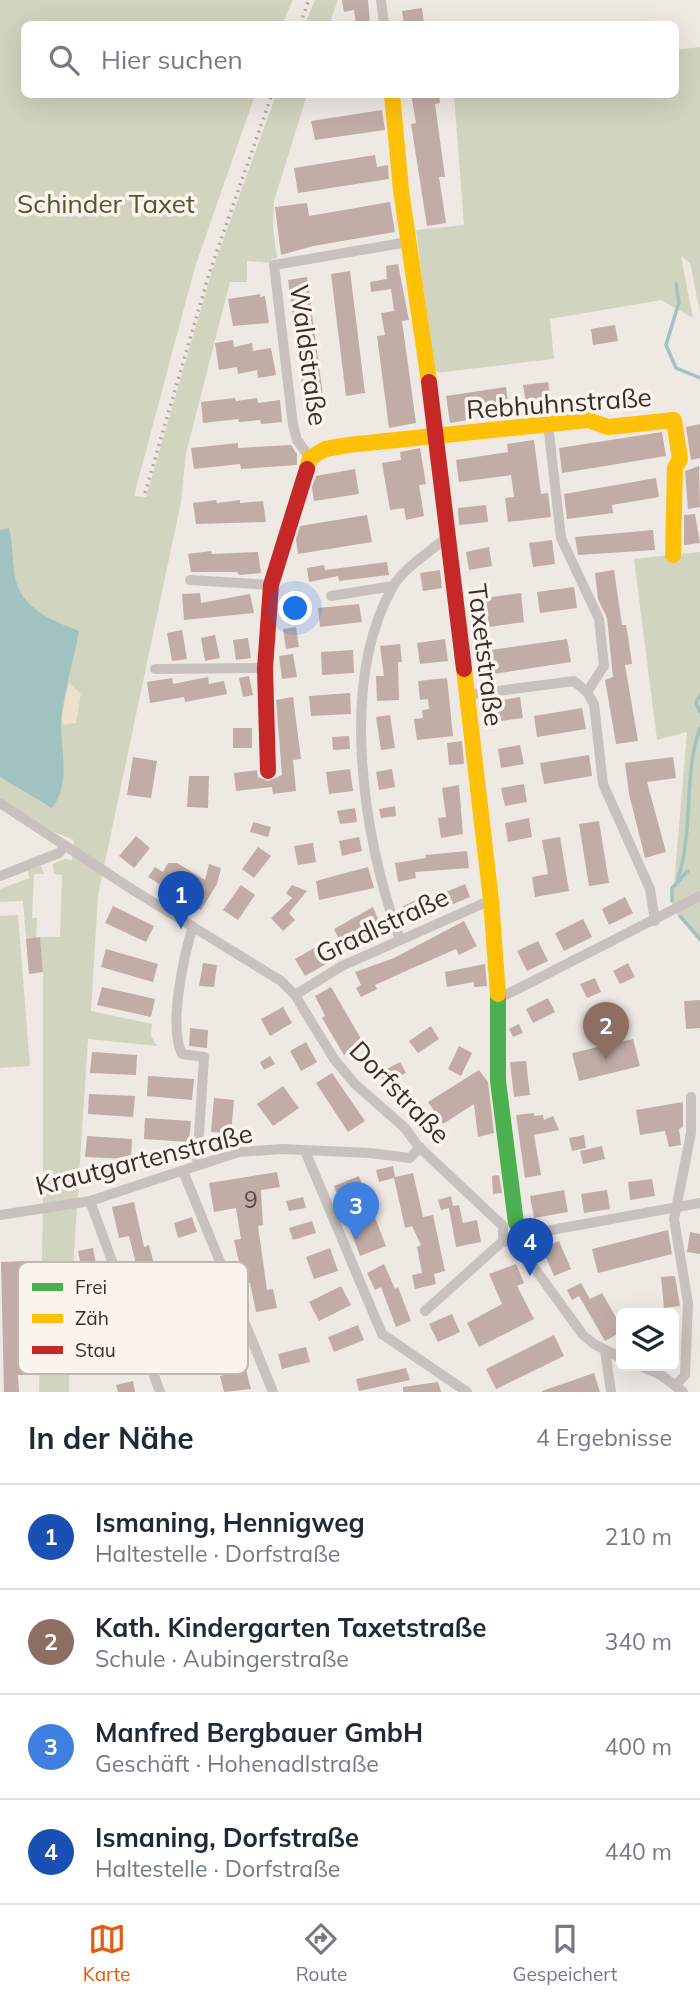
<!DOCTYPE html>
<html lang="de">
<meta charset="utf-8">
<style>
body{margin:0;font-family:Mulish,sans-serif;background:#f6f6f7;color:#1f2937}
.controls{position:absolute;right:21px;bottom:21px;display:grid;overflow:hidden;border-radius:10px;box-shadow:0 7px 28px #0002}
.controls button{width:63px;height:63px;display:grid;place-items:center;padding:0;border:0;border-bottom:2px solid #e0e1e3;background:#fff;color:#1f2937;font:35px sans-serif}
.you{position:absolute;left:296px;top:609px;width:24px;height:24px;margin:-18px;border:5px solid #fff;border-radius:50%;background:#1a73e8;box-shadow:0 0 0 10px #1a73e833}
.badge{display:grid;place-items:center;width:46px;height:46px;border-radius:50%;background:#ea580c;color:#fff;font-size:23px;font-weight:700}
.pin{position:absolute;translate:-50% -58px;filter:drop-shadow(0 2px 4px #0008)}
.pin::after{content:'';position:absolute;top:37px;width:24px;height:21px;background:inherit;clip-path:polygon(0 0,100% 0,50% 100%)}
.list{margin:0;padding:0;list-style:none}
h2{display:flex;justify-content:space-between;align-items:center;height:91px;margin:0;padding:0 28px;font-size:30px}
h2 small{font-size:23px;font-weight:400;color:#747a83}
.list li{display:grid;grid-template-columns:46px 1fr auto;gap:21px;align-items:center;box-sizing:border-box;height:105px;padding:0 28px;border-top:2px solid #e0e1e3}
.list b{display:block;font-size:26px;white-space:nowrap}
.list p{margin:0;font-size:23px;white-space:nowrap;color:#747a83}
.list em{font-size:23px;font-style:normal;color:#747a83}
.icon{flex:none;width:38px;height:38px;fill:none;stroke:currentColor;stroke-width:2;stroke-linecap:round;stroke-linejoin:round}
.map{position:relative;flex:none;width:700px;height:1392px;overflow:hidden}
.search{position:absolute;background:#fff;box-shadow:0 7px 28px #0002;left:21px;right:21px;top:21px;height:77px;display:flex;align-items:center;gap:18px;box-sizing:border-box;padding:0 24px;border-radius:10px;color:#747a83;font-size:26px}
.sheet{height:511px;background:#fff}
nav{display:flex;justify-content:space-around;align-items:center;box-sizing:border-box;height:98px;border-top:2px solid #e0e1e3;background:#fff;font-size:19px;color:#747a83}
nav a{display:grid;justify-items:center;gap:4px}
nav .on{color:#ea580c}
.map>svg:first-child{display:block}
.green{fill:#d1d4be}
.sand{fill:#eee0cb}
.water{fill:#a0c2c0}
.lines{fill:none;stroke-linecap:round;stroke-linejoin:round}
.stream{stroke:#a0c2c0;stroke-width:3.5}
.building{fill:#c2aca6}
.street{stroke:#c8c1bd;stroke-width:10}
.fast{stroke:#4caf50;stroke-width:16}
.slow{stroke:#ffc107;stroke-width:16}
.jam{stroke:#c62828;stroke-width:16}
.rail{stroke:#b0aaa7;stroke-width:3.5;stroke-dasharray:2 5;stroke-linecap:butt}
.labels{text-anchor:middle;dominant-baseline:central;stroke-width:7;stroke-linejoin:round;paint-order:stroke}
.number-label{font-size:23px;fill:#5c4e49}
.park-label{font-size:26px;fill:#4b592e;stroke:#fbf3ed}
.street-label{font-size:26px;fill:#3a2e2a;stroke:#fbf3ed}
.key{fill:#fbf3ed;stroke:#c1b8b2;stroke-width:2}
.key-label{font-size:19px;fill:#3a2e2a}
</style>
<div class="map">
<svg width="700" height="1392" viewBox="0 0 700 1392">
<rect width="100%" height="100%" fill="#efe9e4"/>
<path class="green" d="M0,0H293L282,24H24V94L255,95L195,267L134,496L146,497L212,271L276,95H307L274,201L273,227L277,258L271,259V263L247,261V282H230L186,453L181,502L98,895L91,1011L152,1024L151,1036L157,1046L88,1039L70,1314L69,1392H39L43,1210V972L40,937H60L62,875L54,874L53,864L64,859L72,860L74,840L54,832L0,798Z
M315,0H338L329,24H305Z
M700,47V312L690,263L681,256L693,318L661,300L550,319L554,359L434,373L416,230L464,225L454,95L676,94V50Z
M700,552V942L672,909L687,732L657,740L634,559Z
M41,866L44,874H34L32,918H37L36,938L26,939L23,901L0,902V889L30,878L27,870Z
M18,915L30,1066L0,1068V916Z"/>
<path class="sand" d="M69,683L81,694L76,723L63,725L62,715Z"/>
<path class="water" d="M9,528C13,544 12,561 15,577C21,609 53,621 79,631C74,658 66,685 62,712C57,744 74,779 52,808L0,777V530Z"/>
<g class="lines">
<path class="stream" d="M676,284L679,302L666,345L676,368L700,378
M700,695L696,702L700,712
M678,878C694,830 683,775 700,728
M672,901V888L688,871
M680,916L700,939"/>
</g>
<path class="building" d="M342,0H368L370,24H356L354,10L344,12Z
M422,8L424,24H404L402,11Z
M411,94H439L440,103L435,104L445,177H439L446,223L427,226L411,124L416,123Z
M382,110L385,130L315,140L311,121Z
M375,155L377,167L388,165L389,179L298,193L294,168Z
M390,202L395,232L313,246L281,255L275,207L307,203L309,216Z
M398,264L409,320L402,321L416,423L389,428L377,336L385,335L381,313L394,311L391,289L371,292L370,282L387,279L386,266Z
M350,271L365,393L346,396L331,274Z
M307,277L323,396L304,399L288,280Z
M260,294V297L265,296L269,323L233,326L228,299Z
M615,325L618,341L593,345L591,329Z
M233,340L234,347L252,343L253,351L271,348L276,375L258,378L257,370L238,374L237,367L219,370L215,343Z
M548,382L552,406L527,409L523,385Z
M506,387L509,409L473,414L474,419L450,423L446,396Z
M235,398L236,401L257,398L258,403L280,400L282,422L261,424L260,420L239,422L238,419L203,423L201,402Z
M700,424V458L691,460L686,427Z
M662,432L666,456L562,473L559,448Z
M534,440L541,494L548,493L551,517L508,522L505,498L514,497L511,475L459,482L456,460L508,452L507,444Z
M238,443V448L291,445L297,454V465L241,469L240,464L194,469L191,448Z
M420,448L426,484L419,485L424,516L406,520L404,508L390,510L382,463L401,460L400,452Z
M699,466L700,507L688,509L685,471Z
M355,469L359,494L314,501L312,487L316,476Z
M656,478L659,497L612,505L613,513L567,519L564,494Z
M216,500L217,503L240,500V503L263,501L266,522L196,524L193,503Z
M486,505L488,522L459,525L458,508Z
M695,514L700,543L684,545V515Z
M367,515L372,542L298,554L296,539L300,526Z
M653,530L655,550L578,555L575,537Z
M552,540L555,564L533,567L529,543Z
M489,547L492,566L469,570L466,552Z
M211,551L212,554L258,552L261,573L239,575L237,572H191L188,554Z
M387,562L389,575L339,581L338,576L309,582L307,568L324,565L325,570Z
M440,570L442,588L423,591L420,573Z
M614,570L622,625H626L628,636L632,664L625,665L638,741L616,744L605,680L613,677L607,618L598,599L595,573Z
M574,587L577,608L540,613L537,592Z
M298,592L303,619L290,621L286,594Z
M200,593L201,603L250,594L254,613L184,620L182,594Z
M521,593L524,622L489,627L485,598Z
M359,604L362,622L320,627L318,608Z
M296,627L299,647L286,649L283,629Z
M182,630L187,659L172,661L167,633Z
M215,635L220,658L205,661L201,638Z
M248,638L251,658L236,660L233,640Z
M445,639L448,661L420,664L417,643Z
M567,639L571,662L481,676L477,652Z
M400,644L402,662H398L399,700L377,701L376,676H384L380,646Z
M353,650L354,673L322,675L321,652Z
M293,654L297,677L282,679L279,656Z
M249,676L253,695L243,697L239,678Z
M208,677L209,684L224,681L227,694L185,702L184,697L150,703L147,682L172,678L173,684Z
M447,678L453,736L417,740L414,719L423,718L422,710L429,709L428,699L420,700L418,681Z
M350,693L351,714L311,716L309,696Z
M293,697L301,759L293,760L296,791L273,794L272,787L236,791L234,773L257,770L258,777L268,781L282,775L276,700Z
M520,697L523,718L486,723L484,703Z
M582,708L586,729L537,737L534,716Z
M390,715L395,748L381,750L376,717Z
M233,728H252V748H233Z
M349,736L350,749L333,750L332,737Z
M462,741L464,764L449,765L447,743Z
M520,745L524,764L501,768L498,749Z
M589,755L592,776L544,784L540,763Z
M133,757L157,761L151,798L127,795Z
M673,757L676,778L647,782L666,852L645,858L629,794L625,763Z
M350,769L353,791L329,794L326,772Z
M392,769L395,787L379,790L376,772Z
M189,776H209L208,808L187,807Z
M524,784L527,802L505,806L501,788Z
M459,785L463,834L441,838L438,818L446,817L442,788Z
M395,806L396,816L381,818L379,809Z
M355,808L357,822L340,824L337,811Z
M529,818L532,837L508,842L505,823Z
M599,821L609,883L589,886L579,824Z
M253,822L271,827L268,837L250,832Z
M136,836L150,848L134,868L119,856Z
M359,837L362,851L342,856L339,841Z
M560,837L569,891L535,897L532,877L548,874L542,840Z
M313,843L316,862L298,865L294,846Z
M258,847L271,856L254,878L242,869Z
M467,851L469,868L415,872L416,878L398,882L395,863L426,858L425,855Z
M168,863H177L205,880L209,864L221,868L217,884L201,910L148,877L155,867L163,872Z
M368,867L374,888L319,900L316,881Z
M465,884L470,897L451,905L446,892Z
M241,885L255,895L238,920L223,910Z
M292,885L307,891L289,913L295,920L283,931L271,918L292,898L286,893Z
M423,897L432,916L412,925L403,906Z
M625,897L633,913L609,925L602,909Z
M113,906L154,926L146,942L105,923Z
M373,907L385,936L345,952L334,929Z
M583,919L592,937L564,951L555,933Z
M464,921L477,946L459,955L456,949L406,971L375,985L377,989L361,997L356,988L361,985L355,972L394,958Z
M40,937L43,972L29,974L26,939Z
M538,941L548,961L527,971L517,951Z
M323,943L333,960L305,976L295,959Z
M106,949L158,964L153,982L101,967Z
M203,963L217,965L214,987L199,986Z
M628,963L635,977L620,984L613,971Z
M485,964L487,986L474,987V982L447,987L445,972Z
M595,978L601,992L587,998L580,984Z
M102,987L155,999L151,1017L97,1005Z
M331,987L364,1044L344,1055L322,1018L325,1016L315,996Z
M548,998L555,1012L533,1023L526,1009Z
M700,1000V1028L686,1029L684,1001Z
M283,1007L292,1023L270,1036L261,1019Z
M519,1024L523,1033L513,1037L509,1029Z
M431,1026L439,1039L418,1053L409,1041Z
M190,1028L208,1030L207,1048L189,1046Z
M633,1039L640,1066L579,1081L572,1053Z
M306,1042L317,1062L301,1071L290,1051Z
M459,1046L472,1053L461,1076L448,1069Z
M92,1052L137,1055L136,1075L90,1073Z
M270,1056L275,1064L264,1070L260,1062Z
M526,1061L530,1095L514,1097L510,1062Z
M400,1062L406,1073L384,1083L379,1073Z
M479,1070L488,1082L494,1133L478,1137L474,1104L443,1124L428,1102Z
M332,1073L365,1121L348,1132L316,1083Z
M148,1076L194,1079L192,1100L147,1096Z
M283,1086L299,1108L273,1126L257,1104Z
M89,1094L135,1096L133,1117L88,1114Z
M214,1098L234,1100L231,1133L211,1132Z
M683,1102V1127L679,1129L681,1145L669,1147L665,1131L640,1135L636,1110Z
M534,1113V1116L543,1115L544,1120L553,1116L559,1130L534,1135L541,1175L525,1178L516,1115Z
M145,1118L191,1121L189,1142L144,1139Z
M584,1135L586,1148L572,1151L569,1138Z
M87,1136L132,1139L131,1159L85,1157Z
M602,1146L605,1159L583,1164L580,1151Z
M393,1166L395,1177L413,1173L423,1217L433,1215L445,1271L434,1274L436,1284L415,1289L412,1275L422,1273L417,1247L421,1245L412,1226L405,1228L394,1178L379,1182L376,1170Z
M277,1172L280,1187L261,1190L263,1225L258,1226L267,1290L273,1289L277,1308L256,1312L250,1283L244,1284L234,1240L241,1239L236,1208L214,1212L209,1183Z
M499,1175L502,1193L493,1194L492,1176Z
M359,1176L386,1246L360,1256L334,1186Z
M652,1179L655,1196L630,1200L628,1182Z
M564,1190L568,1212L534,1218L530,1196Z
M607,1190L610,1209L584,1213L581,1194Z
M451,1196L453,1206L459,1205L463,1223L477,1220L481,1242L456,1247L449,1208L441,1210L438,1200Z
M303,1197L306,1208L289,1211L286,1201Z
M134,1202L144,1247L149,1245L158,1280L165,1278L171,1307L148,1312L129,1236L119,1238L112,1207Z
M192,1217L197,1232L178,1238L174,1223Z
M312,1221L316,1233L293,1240L289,1228Z
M668,1230L672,1254L598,1273L592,1249Z
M690,1232L700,1234V1254L687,1252Z
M559,1241L571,1269L554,1276L542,1248Z
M93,1248L97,1269L82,1272L78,1251Z
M330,1248L338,1271L314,1279L306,1257Z
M25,1261L27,1311L22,1312L26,1375H18L19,1392H4L1,1262Z
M384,1264L395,1289L398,1287L411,1321L396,1327L381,1287L375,1290L367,1273Z
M516,1264L524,1283L517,1286L534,1319L479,1347L467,1323L502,1304L489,1274Z
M675,1276L680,1306L664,1308L661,1277Z
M581,1283L590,1299L602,1293L621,1326V1332L605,1341L579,1296L572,1300L567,1290Z
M341,1286L351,1305L319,1321L309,1302Z
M452,1314L460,1332L438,1342L429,1324Z
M358,1325L364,1340L334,1352L328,1337Z
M554,1335L564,1356L496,1389L486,1369Z
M306,1347L310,1362L282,1369L278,1354Z
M406,1368L410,1380L359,1391L356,1379Z
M246,1370L251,1389L224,1392L220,1376Z
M594,1373L600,1392H542V1391Z
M133,1381L135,1392H118L116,1385Z
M438,1382L441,1392H403V1387Z"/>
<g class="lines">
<path class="street" d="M381,0L384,24
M548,424L561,538L599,619L604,666L587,692
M310,458L297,440L293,425L274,265L408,242
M190,580L271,585
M331,596L393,586
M155,669L265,668
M467,695L574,681L587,692L594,704L603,784L650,889L655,921
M0,803L133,890L281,981L295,995L334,1059L355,1084L405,1128L418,1146L503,1226
M0,876L59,853L65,846
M193,926C184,955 168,1026 182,1054L204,1057L197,1166
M400,940C364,839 338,686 392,588C403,568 430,552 447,537
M295,995L342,966L491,900
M498,999L700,896
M305,1151L382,1334L467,1392
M183,1171L273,1392
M90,1201L160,1392
M0,1215L90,1201L239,1152L282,1149L370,1153L410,1158L420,1147
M503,1226V1241L517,1244L583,1335L594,1344L621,1358
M524,1235L700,1203
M425,1311L503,1241
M605,1350L611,1392
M640,1366L661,1375L683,1392
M676,1385L685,1375L688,1303L674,1219L691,1133V1097"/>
<path class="fast" d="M498,994V1081L516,1223"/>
<path class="slow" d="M392,94L401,190L429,382
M307,469L310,458L325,449L348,445L588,420L608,427L674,420L680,459L675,468L673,555
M464,669L491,900L498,994"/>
<path class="jam" d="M429,382L464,669
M268,771L265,668L271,585L307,469"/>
<path class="rail" d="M300,24L309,0
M145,493L209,274L272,94"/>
</g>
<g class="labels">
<g class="number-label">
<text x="251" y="1199">9</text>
</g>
<g class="park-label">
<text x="106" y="203">Schinder Taxet</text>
</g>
<g class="street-label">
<text transform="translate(309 355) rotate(82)">Waldstraße</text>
<text transform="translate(559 403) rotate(-4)">Rebhuhnstraße</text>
<text transform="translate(486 655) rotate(83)">Taxetstraße</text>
<text transform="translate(382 925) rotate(-25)">Gradlstraße</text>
<text transform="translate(400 1092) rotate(46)">Dorfstraße</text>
<text transform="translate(144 1159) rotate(-14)">Krautgartenstraße</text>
</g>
</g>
<rect x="18" y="1262" width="230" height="112" rx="10" class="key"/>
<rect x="32" y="1283" width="31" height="8" fill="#4caf50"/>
<rect x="32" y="1314" width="31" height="9" fill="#ffc107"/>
<rect x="32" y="1346" width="31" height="8" fill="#c62828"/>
<g class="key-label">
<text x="75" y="1294">Frei</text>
<text x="75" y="1325">Zäh</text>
<text x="75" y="1357">Stau</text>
</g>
</svg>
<div class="controls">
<button><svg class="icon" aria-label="layers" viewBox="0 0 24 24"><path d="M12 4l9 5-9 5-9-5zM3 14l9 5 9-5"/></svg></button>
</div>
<div class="you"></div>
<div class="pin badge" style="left:181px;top:929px;background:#1a4fb4">1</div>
<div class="pin badge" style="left:606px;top:1060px;background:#8d6e63">2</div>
<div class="pin badge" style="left:356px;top:1240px;background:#3f7fe0">3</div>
<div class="pin badge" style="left:530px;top:1276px;background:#1a4fb4">4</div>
<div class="search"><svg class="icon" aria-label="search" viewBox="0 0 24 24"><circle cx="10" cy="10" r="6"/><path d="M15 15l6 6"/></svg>Hier suchen</div>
</div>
<section class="sheet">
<h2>In der Nähe<small>4 Ergebnisse</small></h2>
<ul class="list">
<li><span class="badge" style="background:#1a4fb4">1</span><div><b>Ismaning, Hennigweg</b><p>Haltestelle · Dorfstraße</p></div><em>210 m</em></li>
<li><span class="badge" style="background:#8d6e63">2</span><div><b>Kath. Kindergarten Taxetstraße</b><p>Schule · Aubingerstraße</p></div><em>340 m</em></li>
<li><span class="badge" style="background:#3f7fe0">3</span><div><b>Manfred Bergbauer GmbH</b><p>Geschäft · Hohenadlstraße</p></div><em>400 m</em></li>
<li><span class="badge" style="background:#1a4fb4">4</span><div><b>Ismaning, Dorfstraße</b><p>Haltestelle · Dorfstraße</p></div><em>440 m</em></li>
</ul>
</section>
<nav>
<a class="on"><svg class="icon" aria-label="map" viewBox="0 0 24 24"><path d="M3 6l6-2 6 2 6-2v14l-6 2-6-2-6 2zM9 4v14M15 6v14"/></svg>Karte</a>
<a><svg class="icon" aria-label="directions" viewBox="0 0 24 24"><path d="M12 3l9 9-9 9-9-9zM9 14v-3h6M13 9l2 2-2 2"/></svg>Route</a>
<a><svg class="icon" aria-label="saved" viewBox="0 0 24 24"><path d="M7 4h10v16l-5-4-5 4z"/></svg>Gespeichert</a>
</nav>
